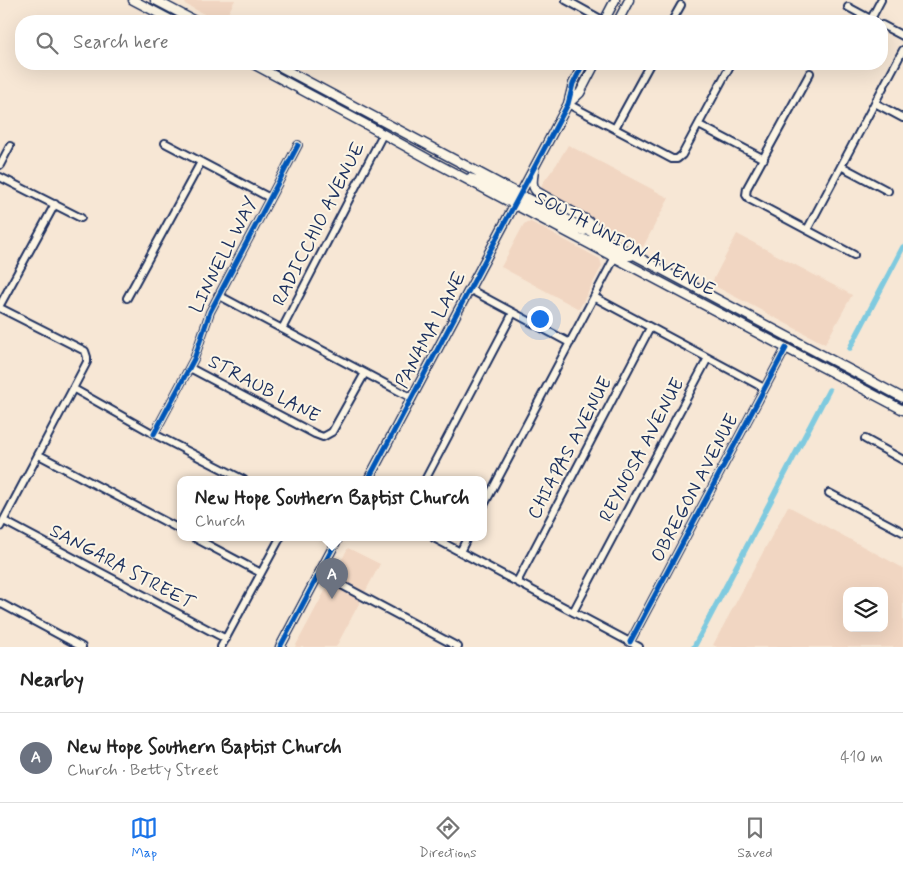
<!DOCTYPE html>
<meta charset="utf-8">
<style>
body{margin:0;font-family:Mynerve,sans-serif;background:#f2f2f2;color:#222}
.controls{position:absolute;right:15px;bottom:15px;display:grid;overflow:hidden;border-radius:10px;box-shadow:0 5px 20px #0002}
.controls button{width:45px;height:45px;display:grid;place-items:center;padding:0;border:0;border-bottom:1px solid #e0e0e0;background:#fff;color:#222;font:25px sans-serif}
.you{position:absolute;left:539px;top:318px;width:18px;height:18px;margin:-12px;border:4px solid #fff;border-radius:50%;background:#1a73e8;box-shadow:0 0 0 8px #1a73e833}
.badge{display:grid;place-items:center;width:32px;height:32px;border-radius:50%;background:#1a73e8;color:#fff;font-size:16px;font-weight:700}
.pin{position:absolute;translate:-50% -41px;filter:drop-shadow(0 1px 2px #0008)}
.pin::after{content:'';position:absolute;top:26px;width:18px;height:15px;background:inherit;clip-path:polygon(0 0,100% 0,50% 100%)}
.popup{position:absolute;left:177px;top:476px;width:310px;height:65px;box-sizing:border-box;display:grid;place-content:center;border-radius:10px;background:#fff;filter:drop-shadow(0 1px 4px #0005);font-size:16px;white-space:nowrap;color:#767676}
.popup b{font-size:19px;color:#222}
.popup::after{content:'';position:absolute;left:50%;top:100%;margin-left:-10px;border:10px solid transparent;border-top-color:#fff}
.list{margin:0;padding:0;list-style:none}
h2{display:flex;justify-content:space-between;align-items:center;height:65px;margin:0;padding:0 20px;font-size:21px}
h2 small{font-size:16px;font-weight:400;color:#767676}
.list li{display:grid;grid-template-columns:32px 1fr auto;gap:15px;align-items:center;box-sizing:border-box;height:90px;padding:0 20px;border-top:1px solid #e0e0e0}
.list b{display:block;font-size:19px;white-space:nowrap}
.list p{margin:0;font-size:16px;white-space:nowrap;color:#767676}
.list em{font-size:16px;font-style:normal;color:#767676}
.icon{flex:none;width:28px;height:28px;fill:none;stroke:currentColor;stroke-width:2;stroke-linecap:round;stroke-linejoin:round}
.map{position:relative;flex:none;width:903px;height:647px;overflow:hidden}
.search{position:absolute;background:#fff;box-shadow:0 5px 20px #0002;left:15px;right:15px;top:15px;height:55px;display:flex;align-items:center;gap:12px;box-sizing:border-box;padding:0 18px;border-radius:20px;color:#767676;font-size:19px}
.sheet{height:155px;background:#fff}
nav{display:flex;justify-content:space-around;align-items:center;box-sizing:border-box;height:70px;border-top:1px solid #e0e0e0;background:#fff;font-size:14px;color:#767676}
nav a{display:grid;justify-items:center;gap:2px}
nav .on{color:#1a73e8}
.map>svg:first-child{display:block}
.built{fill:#f1d6c2;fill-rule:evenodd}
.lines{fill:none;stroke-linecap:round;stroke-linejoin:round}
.canal{stroke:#7fcadf;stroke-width:5.5}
.minor-casing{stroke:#1b2f5e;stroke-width:10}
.major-casing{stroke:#1b2f5e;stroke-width:11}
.minor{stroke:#fcf5e5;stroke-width:6}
.major{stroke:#fcf5e5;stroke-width:8}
.cycleway-casing{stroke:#fcf5e5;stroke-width:8}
.cycleway{stroke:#0057b8;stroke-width:5}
.labels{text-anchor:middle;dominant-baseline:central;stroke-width:4;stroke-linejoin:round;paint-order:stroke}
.street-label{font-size:19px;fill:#1b2f5e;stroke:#fcf5e5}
</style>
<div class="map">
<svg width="903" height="647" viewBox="0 0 903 647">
<rect width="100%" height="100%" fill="#f7e7d5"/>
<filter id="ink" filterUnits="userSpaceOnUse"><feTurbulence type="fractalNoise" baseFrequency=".02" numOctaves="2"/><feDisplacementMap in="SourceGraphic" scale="10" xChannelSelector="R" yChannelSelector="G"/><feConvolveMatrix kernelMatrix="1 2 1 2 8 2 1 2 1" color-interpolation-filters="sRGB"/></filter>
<g filter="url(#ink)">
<path class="built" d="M187,0H235L224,21H217L185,4Z
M568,145L669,198L643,247L541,192L542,184L556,165Z
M531,222L600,259L602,266L579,309L501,267L524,224Z
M737,234L852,295L825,344L711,284Z
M788,506L903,568V647H717L713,645ZM847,591H884V628H847Z
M348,548L380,564L336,647H295Z"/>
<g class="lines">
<path class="canal" d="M850,348L903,247
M694,647L829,390"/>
<g class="minor-casing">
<path id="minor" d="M566,0L604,21
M848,7L874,21
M871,19L881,0
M672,21L681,5
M882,25L903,36
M810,73L747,188L746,195L749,199L854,255
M875,103L903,118
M568,104L672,159H677L682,155L731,64
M699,125L764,159
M615,128L650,64
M165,143L270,198
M0,165L10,146
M841,166L888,191
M0,177L81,218
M807,230L903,50
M469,289L570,343
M218,295L412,398
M594,297L764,388
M127,298L201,162
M0,305L55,204
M0,308L85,351L87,357V362L0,527
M282,329L383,134
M190,368L315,434L323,437L332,432L365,373
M74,389L154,434L244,480
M154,434L194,359L210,312L298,145
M865,439L903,460
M39,455L181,530
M425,480L513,313
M829,493L903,532
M483,507L615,257
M4,521L226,639
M195,538L261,573
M434,538L639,647
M460,552L467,538
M319,573L458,647
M517,582L650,328
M0,603L82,647
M573,612L708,358
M630,642L786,348
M221,647L280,538"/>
</g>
<g class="major-casing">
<path id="major" d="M133,0L173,21
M155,0L195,21
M604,21L615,0
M618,21L629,0
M253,64L365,124L432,161L903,410
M275,64L903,398
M568,104L580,93L595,64
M534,171C533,178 531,185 536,191L585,219L597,228L604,237
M470,178L481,181L509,195L514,197L520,194
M515,204H524L528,205C541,212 570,231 584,231
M583,239L599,242L626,256H631L632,254
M368,480L568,104L573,84L583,64
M280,647L338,538"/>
</g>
<use href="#minor" class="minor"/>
<use href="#major" class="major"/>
<g class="cycleway-casing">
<path id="cycleway" d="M154,434L194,359L210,312L298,145
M368,480L568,104L573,84L583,64
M630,642L786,348
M280,647L338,538"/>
</g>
<use href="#cycleway" class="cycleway"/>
</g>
</g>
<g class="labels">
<g class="street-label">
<text transform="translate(319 224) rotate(-63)">RADICCHIO AVENUE</text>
<text transform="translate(625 244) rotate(28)">SOUTH UNION AVENUE</text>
<text transform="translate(224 255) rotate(-63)">LINNELL WAY</text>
<text transform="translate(431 330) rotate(-62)">PANAMA LANE</text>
<text transform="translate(264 389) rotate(28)">STRAUB LANE</text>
<text transform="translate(570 448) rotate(-62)">CHIAPAS AVENUE</text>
<text transform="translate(642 450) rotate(-62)">REYNOSA AVENUE</text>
<text transform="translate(695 488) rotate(-62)">OBREGON AVENUE</text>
<text transform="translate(122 567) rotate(28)">SANGARA STREET</text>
</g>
</g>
</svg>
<div class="controls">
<button><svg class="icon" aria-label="layers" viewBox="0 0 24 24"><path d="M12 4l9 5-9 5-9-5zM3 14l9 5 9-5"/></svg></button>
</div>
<div class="you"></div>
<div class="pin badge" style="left:332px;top:599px;background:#6b7280">A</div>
<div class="popup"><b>New Hope Southern Baptist Church</b>Church</div>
<div class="search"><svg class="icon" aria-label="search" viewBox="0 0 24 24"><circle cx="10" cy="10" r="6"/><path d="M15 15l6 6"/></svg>Search here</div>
</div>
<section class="sheet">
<h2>Nearby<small></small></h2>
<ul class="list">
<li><span class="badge" style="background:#6b7280">A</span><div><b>New Hope Southern Baptist Church</b><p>Church · Betty Street</p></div><em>410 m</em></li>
</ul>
</section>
<nav>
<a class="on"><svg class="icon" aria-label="map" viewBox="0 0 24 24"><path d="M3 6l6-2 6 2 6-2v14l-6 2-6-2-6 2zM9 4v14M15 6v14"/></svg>Map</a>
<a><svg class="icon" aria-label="directions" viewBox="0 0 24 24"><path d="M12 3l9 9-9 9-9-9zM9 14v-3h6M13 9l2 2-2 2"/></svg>Directions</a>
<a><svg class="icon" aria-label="saved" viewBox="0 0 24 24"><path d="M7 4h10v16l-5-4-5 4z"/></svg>Saved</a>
</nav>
